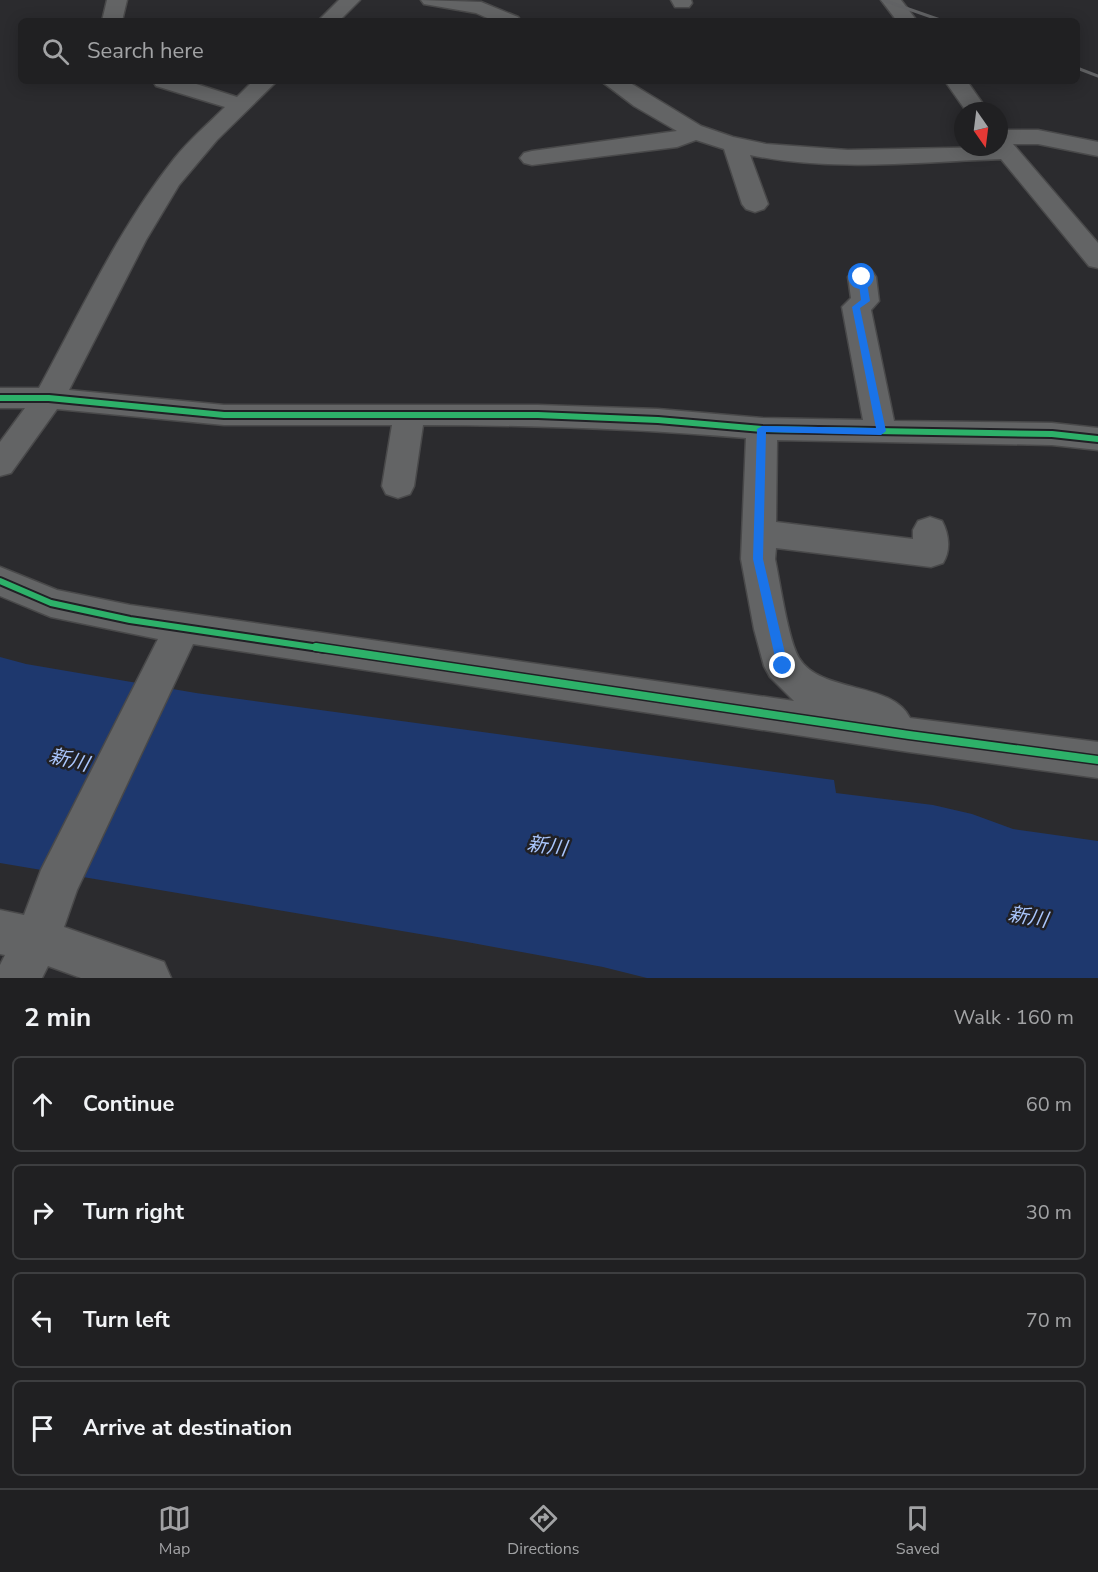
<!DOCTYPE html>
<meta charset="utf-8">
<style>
body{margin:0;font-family:"Nunito Sans","Noto Sans JP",sans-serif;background:#2d2d2f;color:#f1f3f6}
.compass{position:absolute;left:954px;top:102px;width:54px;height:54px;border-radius:50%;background:#202022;box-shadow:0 3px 15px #0003;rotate:166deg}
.stop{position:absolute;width:18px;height:18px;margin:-14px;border:4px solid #1a73e8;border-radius:50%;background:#fff}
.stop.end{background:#1a73e8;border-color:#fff;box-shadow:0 2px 6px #0008}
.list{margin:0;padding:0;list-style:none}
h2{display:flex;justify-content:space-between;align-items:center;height:78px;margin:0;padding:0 24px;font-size:26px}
h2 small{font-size:20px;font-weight:400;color:#a2a3a5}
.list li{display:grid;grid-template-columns:39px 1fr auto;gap:18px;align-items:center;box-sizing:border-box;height:96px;margin:0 12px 12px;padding:0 12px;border:2px solid #3d3e40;border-radius:9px}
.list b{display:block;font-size:22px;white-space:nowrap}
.list em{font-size:20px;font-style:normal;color:#a2a3a5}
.icon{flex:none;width:33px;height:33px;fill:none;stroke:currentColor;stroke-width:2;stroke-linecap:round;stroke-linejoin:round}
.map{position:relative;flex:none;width:1098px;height:978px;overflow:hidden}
.search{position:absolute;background:#202022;box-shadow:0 3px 15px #0003;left:18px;right:18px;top:18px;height:66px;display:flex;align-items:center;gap:15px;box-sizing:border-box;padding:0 21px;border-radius:9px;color:#a2a3a5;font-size:22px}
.sheet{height:510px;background:#202022}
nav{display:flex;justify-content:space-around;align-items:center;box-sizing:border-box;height:84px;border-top:2px solid #3d3e40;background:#202022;font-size:16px;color:#a2a3a5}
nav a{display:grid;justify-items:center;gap:3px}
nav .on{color:#a1a1a4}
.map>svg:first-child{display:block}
.water{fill:#1e386e}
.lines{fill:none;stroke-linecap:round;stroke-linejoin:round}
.minor-casing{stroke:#49494a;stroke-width:3}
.minor{fill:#636465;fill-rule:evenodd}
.rail{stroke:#616264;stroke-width:3}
.cycleway-far1-casing{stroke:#202025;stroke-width:10}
.cycleway-casing{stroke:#202025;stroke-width:11}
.cycleway-far1{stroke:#2db169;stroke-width:6}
.cycleway{stroke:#2db169;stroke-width:8}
.route{fill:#1a73e8}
.labels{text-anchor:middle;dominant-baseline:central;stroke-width:5;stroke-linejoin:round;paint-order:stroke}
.near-water-label{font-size:20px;font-style:italic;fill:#aac6fc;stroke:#202025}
</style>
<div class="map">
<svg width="1098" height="978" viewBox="0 0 1098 978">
<rect width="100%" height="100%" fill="#2b2b2e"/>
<path class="water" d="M0,657L26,664L196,693L834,780L836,793L933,805L972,814L1013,829L1098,841V978H647L603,967L467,942L0,863Z"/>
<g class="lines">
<g class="minor-casing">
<path id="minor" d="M107,0H127L122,21H102Z
M339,0H360L339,21H318Z
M421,0L481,2L518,17L521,21H494L476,13L424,4Z
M671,0H691L692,3L689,7H675Z
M881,0H901L917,21H897Z
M153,81H187L237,97L253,81H277L217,140L179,185L146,240L69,390L224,405H538L658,409L762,418L863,420L842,307L851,298L848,277L852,271L862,269L872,271L876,277L879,301L871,310L894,421L1052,423L1098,428V450L1052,445L777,440L776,522L913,539V530L918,521L930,517L942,521C949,534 951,550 943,563L931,567L776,548L775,559C780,582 788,640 799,658C821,694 892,681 910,718L1098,742V778L909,752L193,644L77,890L64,927L164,962L171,978H81L48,966L42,978H0V965L5,955L0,954V910L24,915L41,870L158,639L51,617L0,596V567L57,590L130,605L794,701L770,677L764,666L754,629L741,559L746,438C638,429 531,425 423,425L414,486L410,494L398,498L386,494L382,486L392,425H224L57,409L11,473L0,476V442L25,408H0V388H39C81,311 119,228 174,159C189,140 208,124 225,107L156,86Z
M601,81H627L701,126L733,137L766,144L848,150L999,147V130H1038L1098,142V156L1038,144H1013L1098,243V268L1089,266L1001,159C918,162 832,172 750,155L768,204L764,209L755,212L746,209L742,204L724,149L696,140L677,147L532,165L524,163L520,158L524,153L532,151L677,131L634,106Z
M945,81H967L988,111H966Z"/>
</g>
<use href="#minor" class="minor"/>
<path class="rail" d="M883,0L943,21
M1077,68L1098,76"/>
<g class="cycleway-far1-casing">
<path id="cycleway-far1" d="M0,398H49L224,415H538L658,420L762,429L1052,434L1098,439
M0,581L51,603L130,620L326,649"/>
</g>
<g class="cycleway-casing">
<path id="cycleway" d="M316,647L909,735L1098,760"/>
</g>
<use href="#cycleway-far1" class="cycleway-far1"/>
<use href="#cycleway" class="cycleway"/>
</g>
<path class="route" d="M862,274L866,277L870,301L860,308L886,431L881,435L766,432L763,559L788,666L783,671L777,666L753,559L757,429L762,426L876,428L852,307L861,300L858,277Z"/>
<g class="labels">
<g class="near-water-label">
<text transform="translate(69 760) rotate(14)">新川</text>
<text transform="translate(547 846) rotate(8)">新川</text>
<text transform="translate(1028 917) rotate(10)">新川</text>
</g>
</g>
</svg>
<svg class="compass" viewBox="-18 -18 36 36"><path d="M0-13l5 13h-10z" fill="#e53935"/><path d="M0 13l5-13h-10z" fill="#a2a3a5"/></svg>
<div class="stop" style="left:862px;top:277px"></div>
<div class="stop end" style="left:783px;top:666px"></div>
<div class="search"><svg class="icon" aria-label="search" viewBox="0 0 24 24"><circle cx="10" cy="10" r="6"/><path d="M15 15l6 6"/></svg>Search here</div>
</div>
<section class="sheet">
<h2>2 min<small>Walk · 160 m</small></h2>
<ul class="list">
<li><svg class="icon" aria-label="ahead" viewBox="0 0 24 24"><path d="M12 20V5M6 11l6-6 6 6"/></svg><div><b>Continue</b></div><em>60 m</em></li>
<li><svg class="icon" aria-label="right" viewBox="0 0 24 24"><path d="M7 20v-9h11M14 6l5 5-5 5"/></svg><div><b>Turn right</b></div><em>30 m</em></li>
<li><svg class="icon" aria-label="left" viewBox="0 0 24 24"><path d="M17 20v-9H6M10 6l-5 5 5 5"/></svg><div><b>Turn left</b></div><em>70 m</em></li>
<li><svg class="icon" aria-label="arrive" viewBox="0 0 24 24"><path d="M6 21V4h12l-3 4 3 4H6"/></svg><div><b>Arrive at destination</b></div></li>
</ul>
</section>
<nav>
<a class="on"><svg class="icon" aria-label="map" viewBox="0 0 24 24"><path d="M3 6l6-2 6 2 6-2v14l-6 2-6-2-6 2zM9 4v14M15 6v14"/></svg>Map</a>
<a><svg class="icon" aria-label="directions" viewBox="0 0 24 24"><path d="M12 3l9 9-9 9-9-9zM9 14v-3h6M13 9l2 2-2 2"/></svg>Directions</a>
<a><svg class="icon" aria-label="saved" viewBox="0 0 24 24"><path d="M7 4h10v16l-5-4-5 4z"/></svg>Saved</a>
</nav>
